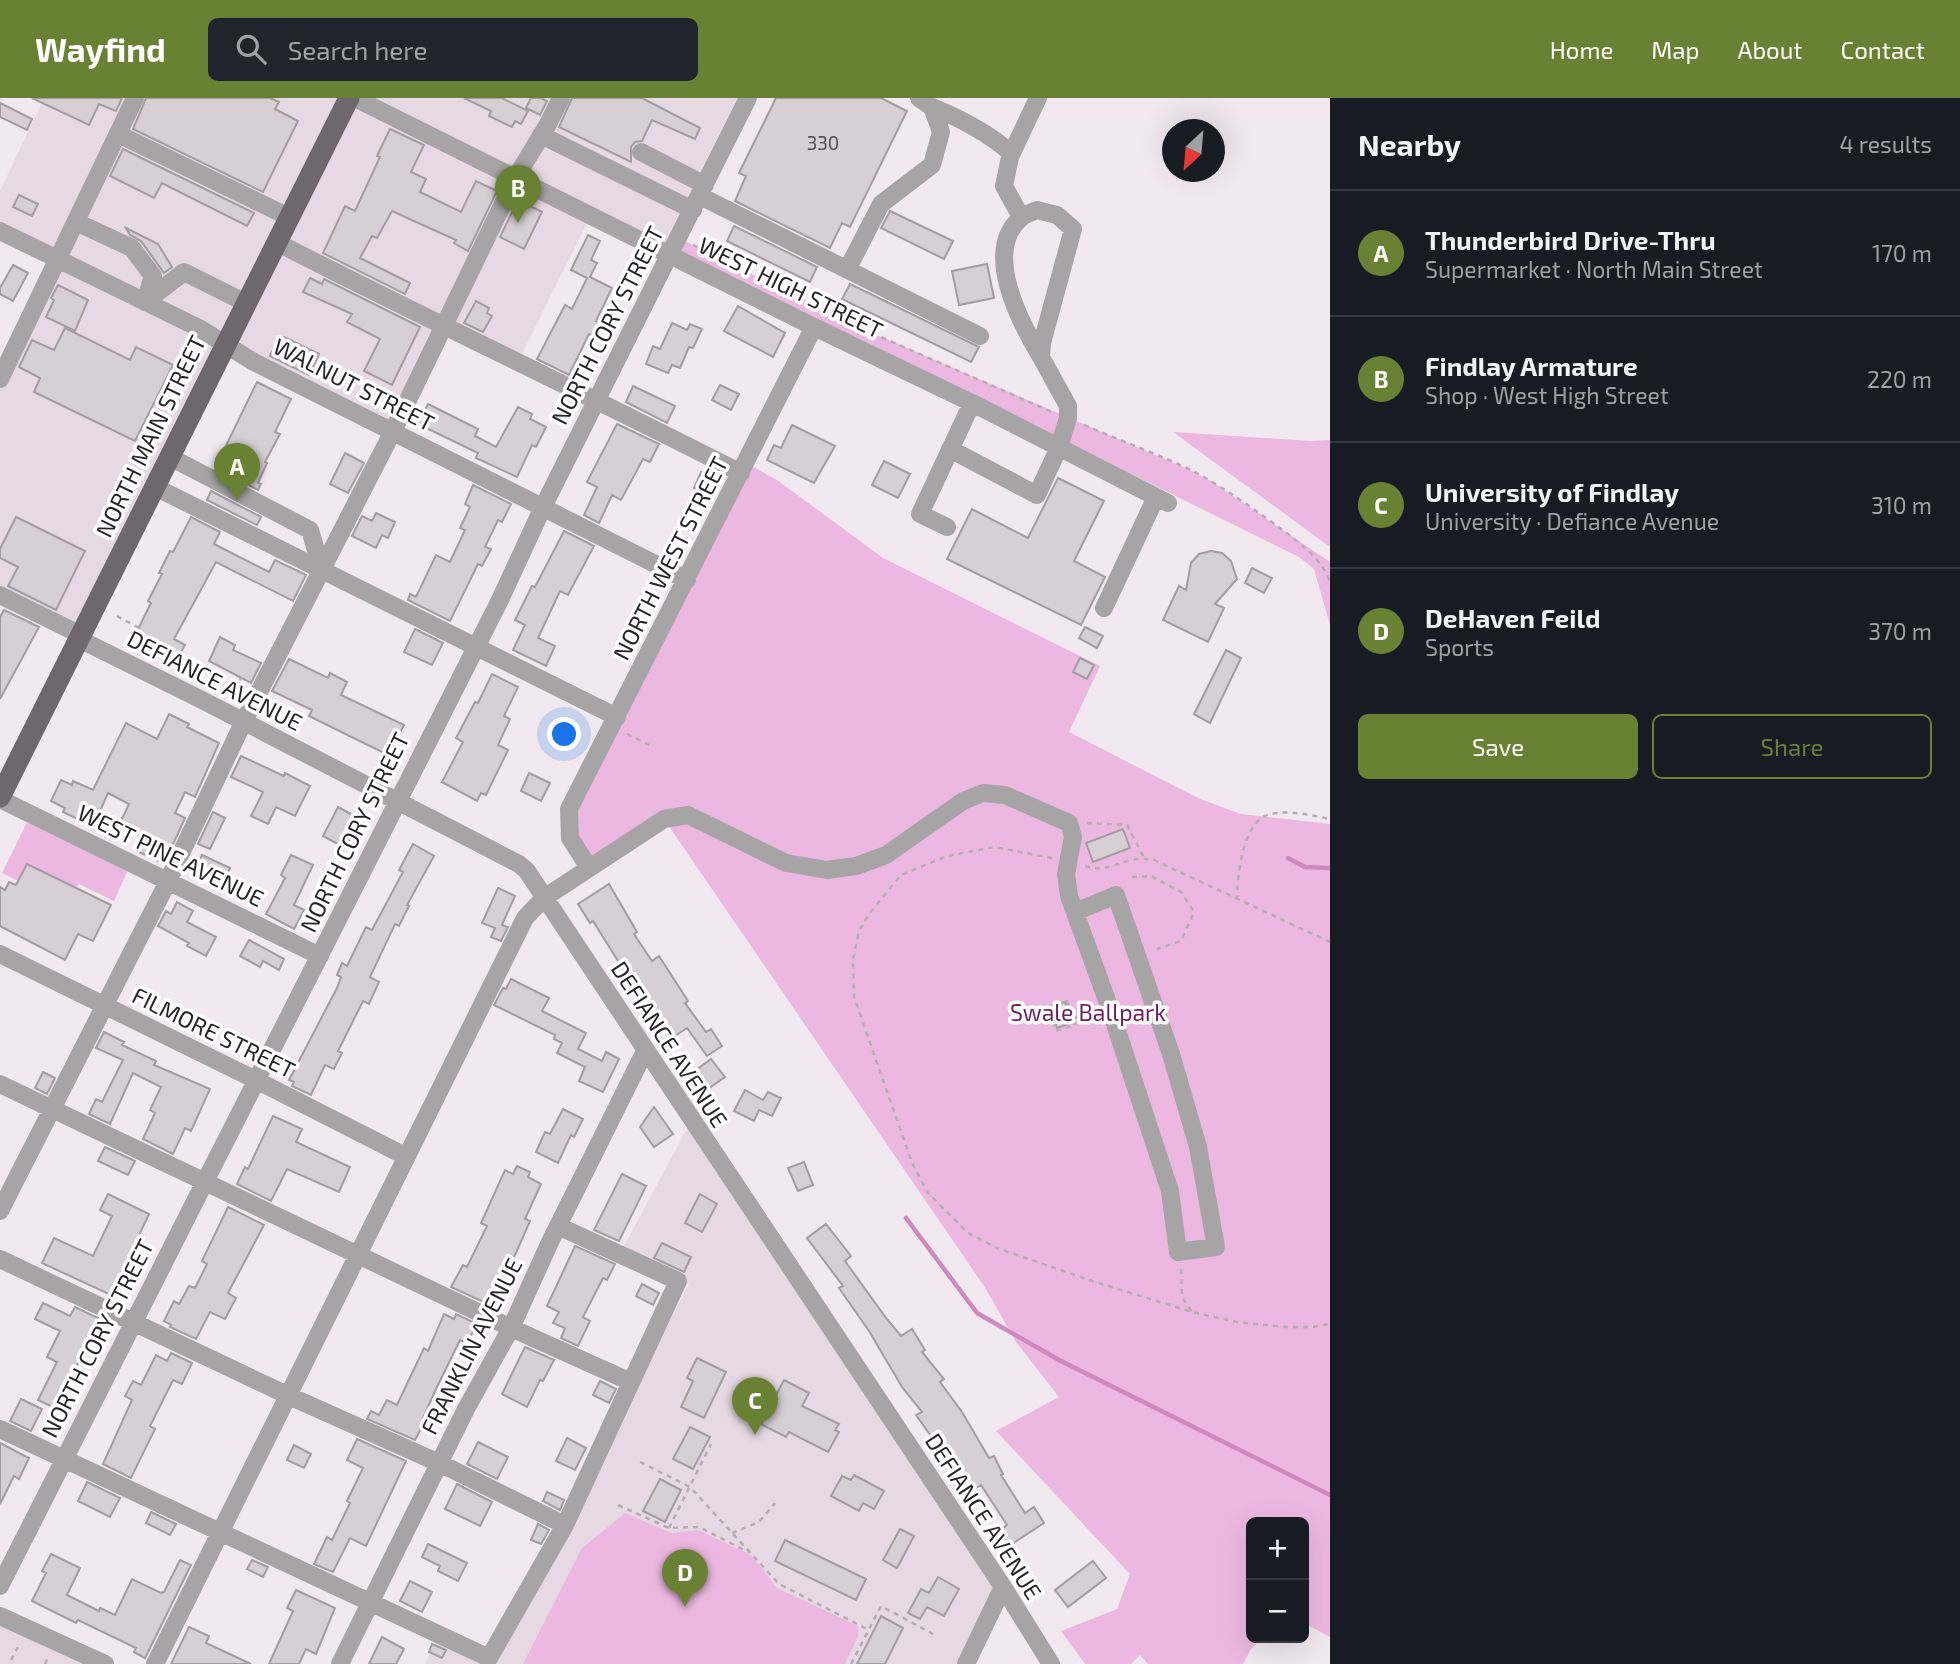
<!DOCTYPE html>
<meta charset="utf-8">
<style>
body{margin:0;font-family:"Exo 2",sans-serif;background:#20242c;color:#f1f3f6}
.controls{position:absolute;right:21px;bottom:21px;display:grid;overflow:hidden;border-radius:10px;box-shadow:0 7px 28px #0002}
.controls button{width:63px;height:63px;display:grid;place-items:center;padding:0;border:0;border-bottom:2px solid #363941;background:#171b24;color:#f1f3f6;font:35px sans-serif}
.compass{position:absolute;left:1162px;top:21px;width:63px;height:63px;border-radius:50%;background:#171b24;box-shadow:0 7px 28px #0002;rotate:206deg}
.you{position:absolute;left:565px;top:637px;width:24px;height:24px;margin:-18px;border:5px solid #fff;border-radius:50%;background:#1a73e8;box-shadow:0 0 0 10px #1a73e833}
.badge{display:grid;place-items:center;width:46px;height:46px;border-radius:50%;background:#698133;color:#fff;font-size:23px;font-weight:700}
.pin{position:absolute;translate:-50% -58px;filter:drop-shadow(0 2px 4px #0008)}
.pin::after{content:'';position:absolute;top:37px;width:24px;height:21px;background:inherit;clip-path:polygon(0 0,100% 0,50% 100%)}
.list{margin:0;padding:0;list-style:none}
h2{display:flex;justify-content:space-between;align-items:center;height:91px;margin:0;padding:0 28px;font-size:30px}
h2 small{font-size:23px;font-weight:400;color:#9ea1a6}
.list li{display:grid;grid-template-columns:46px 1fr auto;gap:21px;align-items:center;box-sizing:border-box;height:126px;padding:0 28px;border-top:2px solid #363941}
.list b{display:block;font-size:26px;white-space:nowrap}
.list p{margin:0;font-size:23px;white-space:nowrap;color:#9ea1a6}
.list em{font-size:23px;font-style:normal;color:#9ea1a6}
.actions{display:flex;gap:14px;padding:21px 28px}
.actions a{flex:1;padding:16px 0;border:2px solid #698133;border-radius:10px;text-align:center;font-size:24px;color:#698133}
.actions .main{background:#698133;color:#fff}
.icon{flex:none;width:38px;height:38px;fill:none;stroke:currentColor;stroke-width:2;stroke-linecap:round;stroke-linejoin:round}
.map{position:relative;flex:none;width:1330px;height:1566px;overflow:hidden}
header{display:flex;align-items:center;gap:42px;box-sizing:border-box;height:98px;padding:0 35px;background:#698133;color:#fff}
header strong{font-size:33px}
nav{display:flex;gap:38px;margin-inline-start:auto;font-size:24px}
.search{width:490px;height:63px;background:#20242c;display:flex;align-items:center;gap:18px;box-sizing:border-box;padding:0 24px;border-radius:10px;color:#9ea1a6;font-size:26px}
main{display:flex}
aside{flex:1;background:#171b24}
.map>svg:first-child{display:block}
.built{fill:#e7d9e4}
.green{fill:#ecb8e1}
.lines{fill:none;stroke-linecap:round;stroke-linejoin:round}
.stream{stroke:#cc8abf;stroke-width:4.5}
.building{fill:#d6cfd4;stroke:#a39ca2;stroke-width:2}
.path{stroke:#b4aeb2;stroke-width:2.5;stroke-dasharray:5 5;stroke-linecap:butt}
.minor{stroke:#a7a4a6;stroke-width:18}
.major{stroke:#6e686d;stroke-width:21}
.labels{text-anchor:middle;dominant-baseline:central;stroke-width:7;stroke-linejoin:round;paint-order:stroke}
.number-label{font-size:19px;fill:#524f52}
.street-label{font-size:23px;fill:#262426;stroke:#fff}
.park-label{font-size:23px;fill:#6b1e61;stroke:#fff}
</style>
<header>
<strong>Wayfind</strong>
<div class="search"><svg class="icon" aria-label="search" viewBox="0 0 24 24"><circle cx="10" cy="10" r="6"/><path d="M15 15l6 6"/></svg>Search here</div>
<nav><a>Home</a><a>Map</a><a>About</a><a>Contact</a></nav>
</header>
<main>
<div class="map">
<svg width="1330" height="1566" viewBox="0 0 1330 1566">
<rect width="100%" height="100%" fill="#f1e9ef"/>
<path class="built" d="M44,0H748L670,157L591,117L518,264L443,229L393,333L225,246L81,537L0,497V281L58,162L0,133V93Z
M691,1023L1003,1489L966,1566H425L439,1537L489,1560L689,1186L623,1150Z
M0,1518L103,1566H0Z"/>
<path class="green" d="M679,140L856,228L1188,371L1211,383L1330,464V527L1314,471L1299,459L674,150Z
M1173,334L1310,343L1330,342V449Z
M746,365L777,382L883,460L1100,568L1069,634L1200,701L1241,716L1330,726V1539L1304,1525V1424H1251V1540H1262L1251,1551L1243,1566H1148L1140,1557L1131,1566H1085L1061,1533L1117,1511L1130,1476L996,1333L1059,1299L1016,1244L986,1191L664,721L589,770L569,711Z
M29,720L124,768L127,774L114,803L79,786L76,790L27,766L18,783L2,775Z
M625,1415L671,1435L698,1432L751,1457L777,1490L858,1528V1539L845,1566H523L582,1450Z"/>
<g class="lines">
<path class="stream" d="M1288,760L1305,769L1330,770
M906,1120L977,1215L1059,1262L1330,1397"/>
</g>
<path class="building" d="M32,0H122L116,13L99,6L89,27Z
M146,0H270L279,4L275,11L298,23L263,94L133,31Z
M464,0H502L528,13L521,26L515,23L512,29L489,18L491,13Z
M531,0H541L547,3L540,17L526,10Z
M572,0H642L700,30L695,41L652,22L642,43L635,44L631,49V64L559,29Z
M776,0H881L907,13L850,129L842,125L830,150L735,103L746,78L739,75Z
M0,5L32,21L27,32L0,19Z
M390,31L424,47L411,74L426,81L420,94L461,114L476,83L497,93L468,153L454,145L456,142L392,113L377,140L372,138L360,160L410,185L405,196L323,155L345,108L355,113L380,59L377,58Z
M123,51L254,115L247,128L162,85L154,100L110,78Z
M19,97L38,106L32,118L13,109Z
M518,102L542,114L524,151L500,139Z
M890,113L953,143L944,161L881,130Z
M734,128L817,169L810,184L727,143Z
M126,130L158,146L172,169L164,175L141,143L130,137Z
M588,137L600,143L591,162L597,165L590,179L612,190L596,223L600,224L593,238L589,236L569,277L537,261L565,207L572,211L587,180L571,172Z
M987,166L994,200L959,207L952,173Z
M13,167L28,175L13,203L0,196V190Z
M310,180L322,186L324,181L420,229L392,287L364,273L380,241L347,224L352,216L303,194Z
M850,186L979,249L971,264L842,201Z
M58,187L88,202L75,233L46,219L54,202L51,200Z
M476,203L489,210L487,215L492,218L483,234L464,225Z
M738,208L785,235L773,259L724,233Z
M672,225L687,232L690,226L702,231L693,250L689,249L680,270L672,267L668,275L646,266L653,248L660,251Z
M65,230L130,262L136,249L173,267L135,343L34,294L40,280L19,269L32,242L54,252Z
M284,239L319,256L309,277L270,258L275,247L279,249Z
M257,284L291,301L275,334L280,336L265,364L267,365L258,385L261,386L258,392L221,373L226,363L220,360Z
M720,287L739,296L731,312L712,302Z
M633,288L675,308L667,325L626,304Z
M428,306L478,331L475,338L496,349L518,309L532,316L530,321L546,329L536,349L532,347L517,379L476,360L478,355L418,326Z
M617,326L659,346L650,364L643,361L621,402L612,397L599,425L584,417L597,389L587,384Z
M792,327L835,348L814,385L767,362L774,347L781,350Z
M345,355L364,365L348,395L330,386Z
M884,363L910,376L898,400L872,387Z
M701,374L717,382L710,397L694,390Z
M1058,380L1104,403L1074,463L1105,479L1081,527L947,461L972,411L1028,440Z
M473,387L511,406L502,424L498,422L485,449L491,451L482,468L478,466L450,523L408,502L410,496L416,499L436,457L450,464L465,432L460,430L470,409L465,406Z
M211,393L261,419L257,427L207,402Z
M376,415L395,424L388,440L382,437L376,450L352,438L362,418L372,423Z
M16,419L85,453L56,512L8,488L18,469L0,460V451Z
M191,419L220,434L214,446L269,474L275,462L306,477L293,503L216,464L174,541L185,547L179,558L173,555L172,558L157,550L158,547L136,535L151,505L148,503L162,476L159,475L170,453L173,454Z
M564,433L594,448L568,497L560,493L538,540L555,548L546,568L513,552L525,527L515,522L532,488L535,489Z
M1211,453L1222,455L1231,463L1237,481L1215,506L1224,510L1208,544L1163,522L1179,488L1186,492L1191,465L1199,456Z
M1252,470L1272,480L1264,495L1245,485Z
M4,512L39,529L0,601V519Z
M1085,529L1103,538L1097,550L1079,540Z
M415,531L443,545L432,567L404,554Z
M220,539L235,547L233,552L261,565L251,585L209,563Z
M1226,552L1241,560L1210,625L1194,616Z
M1080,560L1094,567L1087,581L1073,574Z
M289,561L328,580L330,575L347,584L341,597L404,627L388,657L309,618L312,612L272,593Z
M492,576L518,589L504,618L510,621L498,647L508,652L486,697L481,695L477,703L442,684L463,644L456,640L475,604L478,605Z
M169,616L189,626L187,629L219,645L195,699L185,694L175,715L185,720L164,766L139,754L146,741L119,727L129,706L108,695L100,713L95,710L88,726L63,714L65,710L51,703L61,682L72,687L73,683L93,692L126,625L157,641Z
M241,658L284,678L285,675L310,688L295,718L276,709L268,726L251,718L263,694L231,679Z
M529,675L550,685L541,703L521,693Z
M338,709L360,721L345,750L323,738Z
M213,714L225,720L210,751L198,746Z
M1123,731L1130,750L1093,764L1086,745Z
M413,746L434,758L407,807L409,808L399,828L395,826L370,879L379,884L369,906L363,903L338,953L342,955L334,971L325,967L311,997L292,988L294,984L289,982L337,890L341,879L337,877L342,865L347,868L366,829L372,832L403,774L399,772Z
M202,757L230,770L221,789L193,775Z
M291,757L313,767L294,807L304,812L294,831L266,816L285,780L281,777Z
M27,766L111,807L93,843L78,836L65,862L0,828V789L5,792L9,784L16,787Z
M609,786L637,834L634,836L652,863L659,858L688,903L685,905L706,934L711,931L722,948L707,958L687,930L672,940L665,930L662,932L644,908L631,888L633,887L593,823L590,825L578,806Z
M498,790L515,798L502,827L508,829L501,843L491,839L495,830L482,825Z
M177,804L193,813L187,824L216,839L206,858L187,848L189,845L158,828L166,813L171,816Z
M249,842L284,861L279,872L263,863L260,869L240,858Z
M511,881L549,900L542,913L586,935L578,951L602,963L606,954L619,961L603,994L579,983L585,969L557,955L562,945L554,941L555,937L494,907L503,890L506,891Z
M1065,904L1072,925L1057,930L1050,909Z
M104,934L124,944L122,947L156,963L154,967L210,991L191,1033L185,1030L173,1056L143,1041L155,1015L150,1012L161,989L133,975L110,1026L89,1016L96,1001L102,1004L123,962L96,950Z
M711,961L725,979L705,993L692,975Z
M43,974L55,980L47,996L35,990Z
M745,992L763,1002L768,994L781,1000L772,1018L759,1012L754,1023L734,1013Z
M654,1009L673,1036L654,1049L640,1029Z
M563,1011L583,1021L574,1039L571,1037L558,1065L536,1054L545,1034L550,1036Z
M273,1018L302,1031L296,1044L350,1069L339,1094L287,1071L271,1103L237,1086L245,1069L248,1071Z
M105,1049L135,1063L128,1077L98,1063Z
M804,1064L813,1087L798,1093L788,1070Z
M517,1068L530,1074L528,1079L541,1086L525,1121L530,1123L516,1155L488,1206L451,1189L463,1167L467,1169L487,1128L481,1125L505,1072L513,1076Z
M622,1076L646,1088L619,1143L594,1132Z
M108,1096L149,1116L134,1148L139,1151L129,1171L124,1169L111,1197L42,1165L54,1140L93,1158L112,1118L100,1112Z
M700,1096L717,1106L702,1134L685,1125Z
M228,1109L264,1127L228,1195L236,1200L225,1221L210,1214L196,1241L170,1229L171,1227L164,1223L174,1203L179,1206L189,1188L195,1190L207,1166L202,1163Z
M826,1126L851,1158L845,1163L886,1220L901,1238L912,1231L925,1252L922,1254L944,1281L940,1284L962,1314L989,1360L994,1358L1003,1376L1001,1377L1025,1415L1034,1409L1044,1425L1009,1448L999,1433L1007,1427L981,1387L971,1393L938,1334L931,1338L916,1317L922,1314L902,1289L869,1233L839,1190L843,1188L807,1140Z
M662,1145L691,1159L684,1174L654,1160Z
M575,1148L615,1166L607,1182L603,1180L583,1219L590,1223L578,1248L561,1240L565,1230L553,1225L559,1214L547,1208Z
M642,1186L659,1195L653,1207L636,1198Z
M43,1205L70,1218L75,1209L100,1221L67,1287L70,1288L59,1312L38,1302L57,1264L47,1259L60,1233L35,1221Z
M444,1216L454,1221L456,1216L477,1226L467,1245L460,1242L436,1291L423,1320L426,1321L415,1342L367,1321L371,1313L379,1317L387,1302L397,1307L424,1250L428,1253Z
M525,1249L554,1262L543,1283L540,1282L527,1309L502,1296Z
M171,1255L192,1265L182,1286L173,1282L150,1328L155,1331L131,1380L103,1366L132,1302L125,1298L133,1283L141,1287L156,1257L167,1263Z
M697,1260L726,1274L704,1320L681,1309L693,1283L687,1280Z
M784,1282L809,1295L802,1308L839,1326L835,1332L839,1334L828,1354L789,1334L786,1339L761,1326Z
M600,1283L616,1291L609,1305L593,1297Z
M21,1301L42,1311L31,1333L10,1323Z
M690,1329L710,1339L693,1371L673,1361Z
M567,1340L586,1350L575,1372L556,1363Z
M357,1341L406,1363L366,1448L350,1440L333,1474L314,1466L327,1439L332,1442L350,1405L347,1403L363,1370L347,1362Z
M478,1344L508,1359L497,1381L467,1366Z
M0,1345L29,1360L19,1381L14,1378L0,1406Z
M294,1347L311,1356L304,1370L287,1362Z
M854,1377L884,1393L874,1411L863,1405L859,1413L831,1398L842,1378L851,1382Z
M660,1381L681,1392L665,1424L643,1413Z
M87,1384L120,1400L110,1419L78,1403Z
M457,1386L492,1404L480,1428L445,1411Z
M547,1394L564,1402L560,1412L543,1403Z
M151,1414L176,1426L170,1437L146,1425Z
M538,1426L549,1432L541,1446L531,1442Z
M900,1431L914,1438L897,1470L883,1462Z
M785,1442L866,1481L856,1502L775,1463Z
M428,1446L467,1465L458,1483L438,1473L440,1468L422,1459Z
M51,1456L80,1470L67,1497L99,1513L100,1510L115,1517L132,1481L161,1495L164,1494L180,1462L191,1467L145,1560L134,1554L136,1550L78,1522L76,1525L32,1503L46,1475L42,1473Z
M252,1462L268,1469L263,1479L247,1471Z
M1093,1463L1106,1480L1068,1509L1055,1492Z
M938,1479L959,1491L944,1518L927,1509L920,1521L908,1515L921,1491L929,1495Z
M410,1483L432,1494L422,1514L400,1503Z
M296,1492L335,1510L316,1556L306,1551L299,1566H269L293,1513L287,1510Z
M881,1518L903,1530L885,1566H857Z
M189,1529L209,1538L206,1545L251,1566H171Z
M382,1539L404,1551L396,1566H369Z
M432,1546L446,1552L442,1560L429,1554Z"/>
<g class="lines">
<path class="path" d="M693,147L856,228L1052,314
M1084,327C1119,342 1155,355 1189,371C1222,388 1254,411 1284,433C1303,448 1322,461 1330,484
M117,518L139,530
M231,600L241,580
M627,636L649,647
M1087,725L1127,727L1144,760
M1052,760L994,749L947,758L901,777L869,816L859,833L853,862L854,899L912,1065L928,1095L968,1135L997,1150L1095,1184L1192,1214L1237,1224L1286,1229H1313L1330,1226
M1085,768C1111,777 1123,756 1154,762L1330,844
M1132,779L1151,778L1181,794L1194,814L1181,843L1157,851
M1237,802C1237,780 1242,721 1271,716C1289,712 1311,717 1330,721
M1067,903L1075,927L1056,933L1047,909Z
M1073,921L1093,913
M1181,1171L1182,1199L1192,1214
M640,1364L690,1389L779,1486L869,1532
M618,1407L669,1430L699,1429L748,1454
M669,1430L711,1346
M732,1435L759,1424L775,1405
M11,1562L18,1549
M45,1566L48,1559
M851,1566L881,1508L933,1536"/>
<path class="minor" d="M355,0L814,229L972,305L1168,405
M932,9C962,21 987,34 1011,55
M118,36L289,119
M541,37L693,112
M641,54L705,87
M700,98L980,238
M1021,119L1004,88L1010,59L1038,0
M76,124L132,150L153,178L145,204
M0,133L199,230L254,264L687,482
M276,144C430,223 587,296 741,375
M848,170L881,106L932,67L941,34L932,9L919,0
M145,204L184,174L246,205
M0,281L135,0
M950,351L1037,397L1059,349L1068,320V308L1041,259L1042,245L1073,131L1057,117L1037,112C1032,114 1026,116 1022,119C981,152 1021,226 1041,259
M170,359L310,432L322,473
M155,389L617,619
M947,429L920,416L972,305
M0,497L81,537
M1104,510L1156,399
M79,541L200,601L519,766L527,773L1003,1489L1051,1566
M0,701L320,858
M589,770L570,740L569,711L814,229
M0,856L256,982L405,1058
M0,986L511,1230L631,1284
M0,1113L163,793L244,623L393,333L516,79L547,28L561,0
M0,1161L287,1297L439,1365L565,1427
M0,1331L489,1560L565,1427L678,1183L558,1128
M0,1488L499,504L543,409L748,0
M0,1518L105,1566
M155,1566L525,820L544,800L664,721L688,717L786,765L827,772L856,768L886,757L963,703L983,695L1005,697L1069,725L1073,739L1066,776L1069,798L1109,908L1170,1093L1178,1154L1216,1149L1198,1049L1171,956L1116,797L1075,814
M340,1566L466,1311L511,1230L550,1144L645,953
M966,1566L1003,1489"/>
<path class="major" d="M0,699L349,0"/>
</g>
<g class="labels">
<g class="number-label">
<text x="823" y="44">330</text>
</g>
<g class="street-label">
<text transform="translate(791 189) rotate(26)">WEST HIGH STREET</text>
<text transform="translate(607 227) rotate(-63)">NORTH CORY STREET</text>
<text transform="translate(354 286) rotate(27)">WALNUT STREET</text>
<text transform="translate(150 338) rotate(-64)">NORTH MAIN STREET</text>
<text transform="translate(670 460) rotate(-63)">NORTH WEST STREET</text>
<text transform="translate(215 582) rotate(27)">DEFIANCE AVENUE</text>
<text transform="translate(354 734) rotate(-64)">NORTH CORY STREET</text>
<text transform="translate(171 757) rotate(26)">WEST PINE AVENUE</text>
<text transform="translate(214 934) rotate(26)">FILMORE STREET</text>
<text transform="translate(670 946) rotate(57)">DEFIANCE AVENUE</text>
<text transform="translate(97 1240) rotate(-63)">NORTH CORY STREET</text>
<text transform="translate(471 1248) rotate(-63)">FRANKLIN AVENUE</text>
<text transform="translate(984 1418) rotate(57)">DEFIANCE AVENUE</text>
</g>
<g class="park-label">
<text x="1088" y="914">Swale Ballpark</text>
</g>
</g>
</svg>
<div class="controls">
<button>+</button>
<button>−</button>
</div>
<svg class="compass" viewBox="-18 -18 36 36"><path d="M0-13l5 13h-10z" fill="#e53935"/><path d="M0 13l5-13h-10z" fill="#9ea1a6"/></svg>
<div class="you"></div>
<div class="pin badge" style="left:237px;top:403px">A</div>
<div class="pin badge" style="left:518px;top:125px">B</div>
<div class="pin badge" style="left:755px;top:1337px">C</div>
<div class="pin badge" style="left:685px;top:1509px">D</div>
</div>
<aside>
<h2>Nearby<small>4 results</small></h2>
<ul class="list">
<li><span class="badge">A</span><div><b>Thunderbird Drive-Thru</b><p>Supermarket · North Main Street</p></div><em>170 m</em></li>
<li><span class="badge">B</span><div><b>Findlay Armature</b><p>Shop · West High Street</p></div><em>220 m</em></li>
<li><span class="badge">C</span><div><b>University of Findlay</b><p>University · Defiance Avenue</p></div><em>310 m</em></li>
<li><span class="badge">D</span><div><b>DeHaven Feild</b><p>Sports</p></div><em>370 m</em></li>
</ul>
<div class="actions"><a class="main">Save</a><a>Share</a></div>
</aside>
</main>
